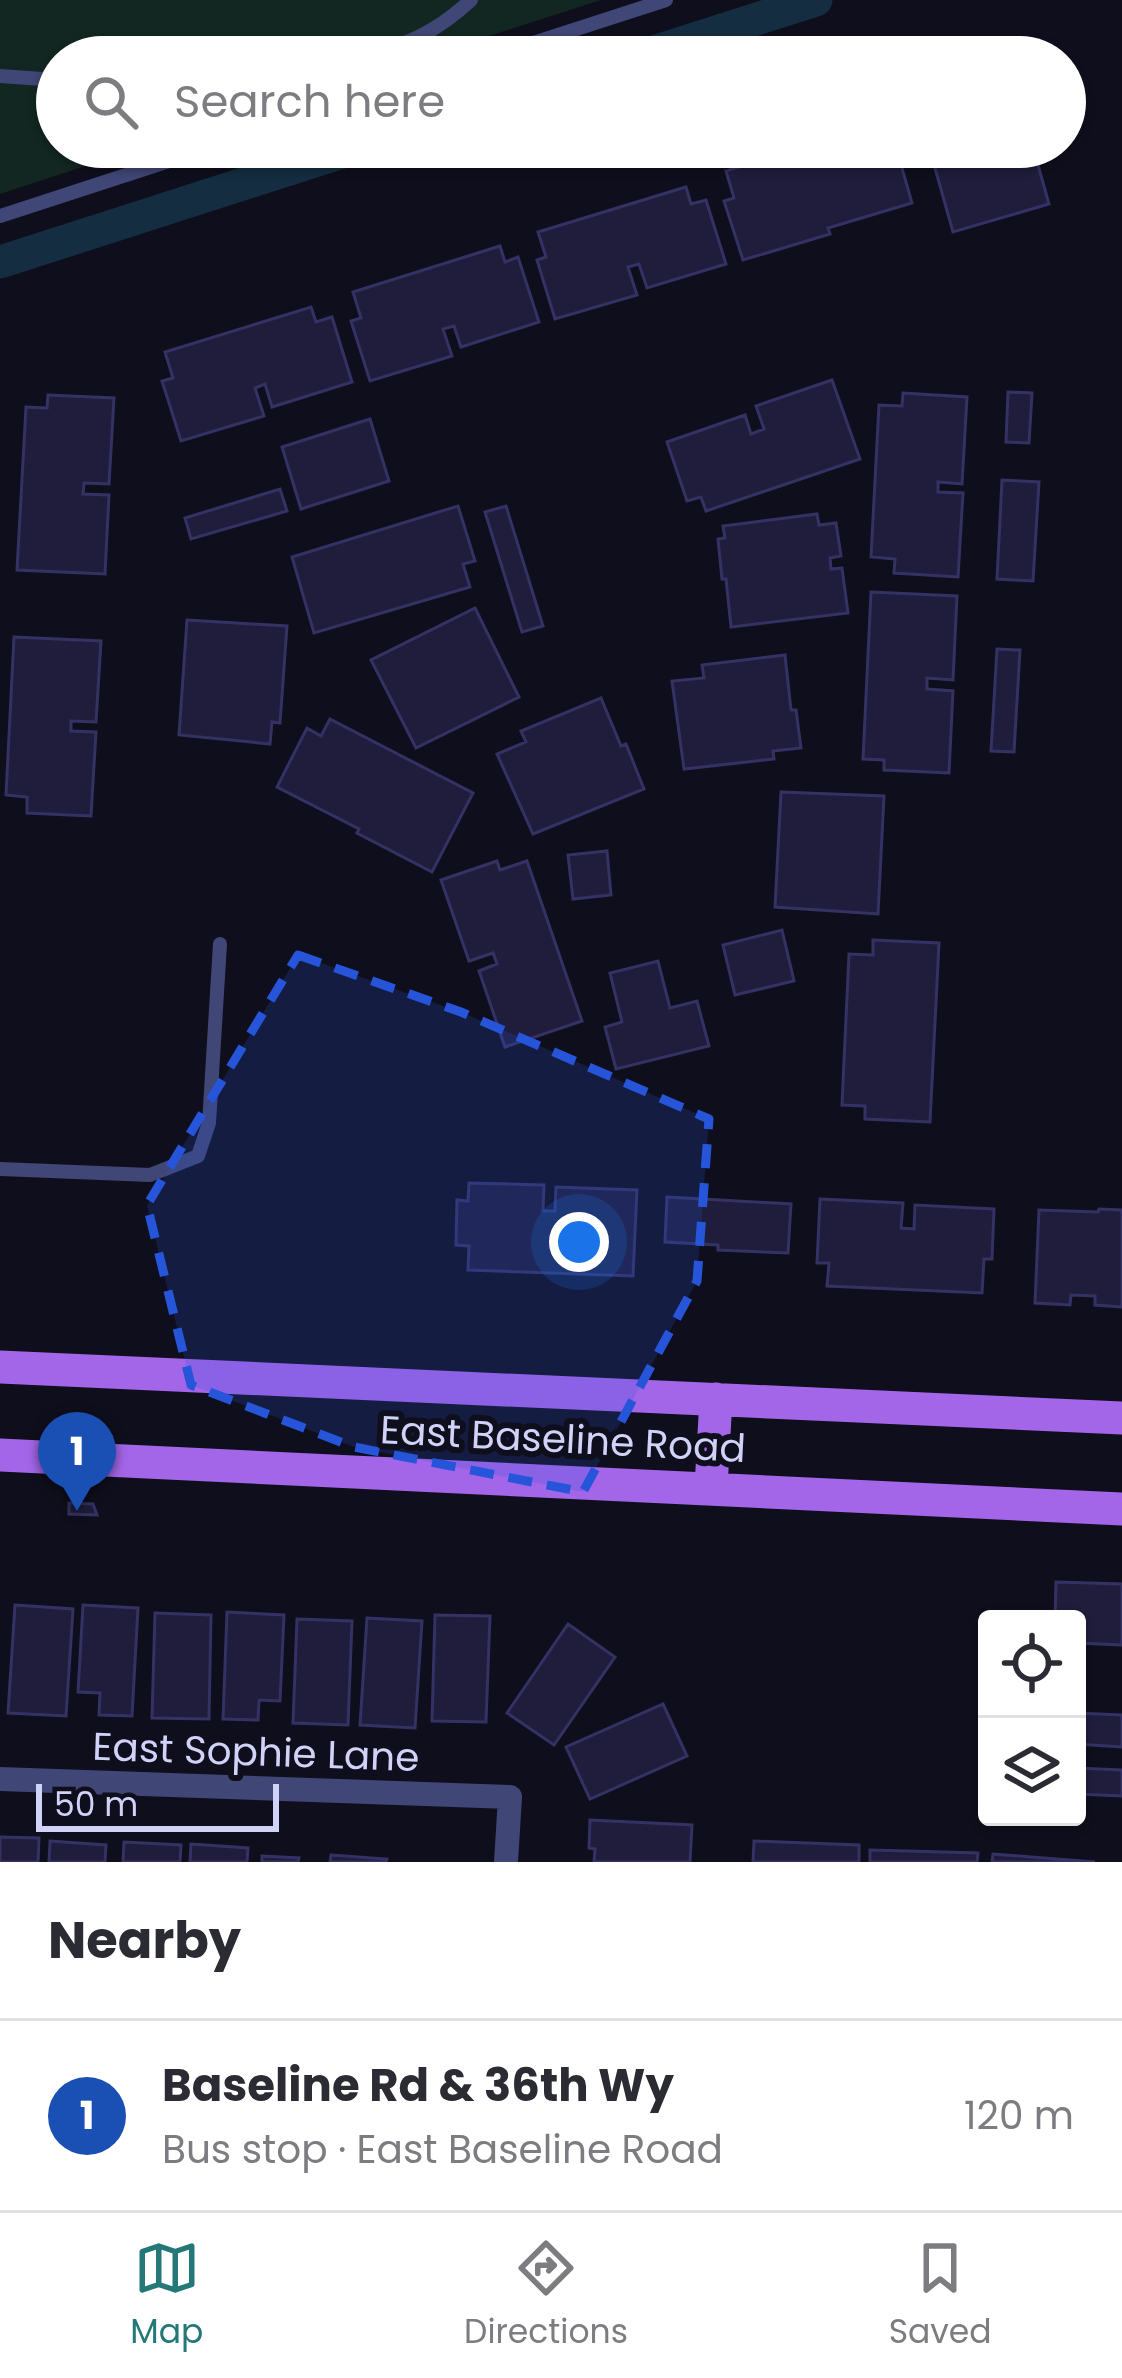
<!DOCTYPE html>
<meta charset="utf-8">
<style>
body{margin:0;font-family:Poppins,sans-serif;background:#f2f2f3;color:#2b2b33}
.controls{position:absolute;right:36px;bottom:36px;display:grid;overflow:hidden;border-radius:12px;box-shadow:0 3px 9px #0004}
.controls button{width:108px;height:108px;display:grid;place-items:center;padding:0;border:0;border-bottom:3px solid #e1e1e2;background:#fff;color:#2b2b33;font:60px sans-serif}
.scale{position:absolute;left:36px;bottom:30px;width:243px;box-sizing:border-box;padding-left:12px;border:6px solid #d0d2f8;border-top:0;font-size:33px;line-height:42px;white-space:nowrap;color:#d0d2f8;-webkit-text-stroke:9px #0f0e1c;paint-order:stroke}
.you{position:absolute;left:579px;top:1242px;width:42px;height:42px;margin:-30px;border:9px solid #fff;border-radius:50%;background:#1a73e8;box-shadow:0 0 0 18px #1a73e833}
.badge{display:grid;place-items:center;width:78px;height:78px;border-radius:50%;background:#257878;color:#fff;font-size:39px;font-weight:700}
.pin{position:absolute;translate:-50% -99px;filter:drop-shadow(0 3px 6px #0008)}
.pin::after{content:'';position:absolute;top:63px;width:42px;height:36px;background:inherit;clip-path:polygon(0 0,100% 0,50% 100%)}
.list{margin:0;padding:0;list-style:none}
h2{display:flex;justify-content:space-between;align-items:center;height:156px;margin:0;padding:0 48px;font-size:51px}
h2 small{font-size:39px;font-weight:400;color:#7c7c81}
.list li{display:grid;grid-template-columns:78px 1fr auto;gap:36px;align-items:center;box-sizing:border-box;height:192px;padding:0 48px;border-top:3px solid #e1e1e2}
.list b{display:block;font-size:45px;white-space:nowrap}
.list p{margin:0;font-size:39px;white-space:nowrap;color:#7c7c81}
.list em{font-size:39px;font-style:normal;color:#7c7c81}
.icon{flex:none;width:66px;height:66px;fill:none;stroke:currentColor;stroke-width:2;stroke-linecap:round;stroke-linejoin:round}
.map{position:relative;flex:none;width:1122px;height:1862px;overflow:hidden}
.search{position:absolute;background:#fff;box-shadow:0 3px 9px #0004;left:36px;right:36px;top:36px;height:132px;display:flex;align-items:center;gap:30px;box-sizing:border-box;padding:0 42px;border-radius:66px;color:#7c7c81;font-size:45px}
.sheet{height:348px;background:#fff}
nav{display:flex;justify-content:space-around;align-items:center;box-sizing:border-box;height:168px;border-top:3px solid #e1e1e2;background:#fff;font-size:33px;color:#7c7c81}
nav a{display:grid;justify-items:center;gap:6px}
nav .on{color:#257878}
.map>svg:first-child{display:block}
.green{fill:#122622}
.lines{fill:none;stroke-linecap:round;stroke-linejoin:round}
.canal{stroke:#152d40;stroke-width:33}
.building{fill:#1f1d3b;stroke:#343264;stroke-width:3}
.service{stroke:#404675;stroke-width:14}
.minor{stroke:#404675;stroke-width:24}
.primary{stroke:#a466e9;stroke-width:33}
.marked{fill:#2655da;fill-opacity:0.2;stroke:#2655da;stroke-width:9;stroke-dasharray:24 15;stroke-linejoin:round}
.labels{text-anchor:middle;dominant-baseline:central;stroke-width:12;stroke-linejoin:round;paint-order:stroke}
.street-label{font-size:39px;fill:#d0d2f8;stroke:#0f0e1c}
</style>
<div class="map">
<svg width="1122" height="1862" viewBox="0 0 1122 1862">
<rect width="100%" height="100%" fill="#0f0e1c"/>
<path class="green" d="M0,0H601L424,57H57V147H144L0,194Z"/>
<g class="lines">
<path class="canal" d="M638,57L816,0
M0,262L358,147"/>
</g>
<path class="building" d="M806,147H896L912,203L828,228L830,234L743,260L724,201L734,198L726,171Z
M929,147H1033L1049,204L953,232Z
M686,187L691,204L706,200L726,264L647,288L639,264L628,267L637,295L555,319L537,260L546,257L538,232Z
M500,246L505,262L518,257L539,322L461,347L454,326L443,329L452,356L370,381L351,321L361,318L353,292Z
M311,307L316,322L332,317L352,382L272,407L265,384L255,388L264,416L181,441L162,381L173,378L165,352Z
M832,380L860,459L706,511L701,497L687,501L667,442L745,415L751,434L764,429L756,406Z
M1008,392L1032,393L1029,443L1006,442Z
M903,393L967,397L962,484L938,482V492L963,493L958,577L894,573L895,559L871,557L879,405L902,406Z
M48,395L114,398L109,484L84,483L83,494L109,495L105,574L17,570L26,407L47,408Z
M370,419L389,481L301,509L282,447Z
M1002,480L1039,482L1033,581L997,579Z
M280,489L287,511L191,539L185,518Z
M458,506L475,561L463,564L470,587L314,633L292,557Z
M506,506L543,626L522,632L485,512Z
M817,514L819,525L836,523L841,556L830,558L831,569L842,568L848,613L731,627L726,579H722L718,539L725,538L723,526Z
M871,592L957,596L953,680L927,678V689L953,691L949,773L884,770V760L863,759Z
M475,608L519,697L416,748L371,660Z
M187,620L287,626L280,723L272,722L270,744L179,735Z
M14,637L101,641L96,722L71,721V731L96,732L91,816L27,813V797L6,795Z
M997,649L1020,650L1014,752L991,751Z
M785,655L791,710H796L801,748L773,751L774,759L684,769L672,681L704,678L702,665Z
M601,698L621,746L626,744L644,789L533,834L497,754L526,742L521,731Z
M330,719L473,793L432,872L357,833L359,829L277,787L307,728L321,736Z
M781,792L884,796L878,914L775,907Z
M607,851L611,895L573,899L568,855Z
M497,861L500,870L527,861L582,1021L505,1047L479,971L497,964L493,953L469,961L441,880Z
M782,930L794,981L735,995L723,945Z
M873,940L939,943L930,1122L865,1119V1106L842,1105L849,954L873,955Z
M658,961L670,1008L697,1001L709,1046L616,1069L605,1027L622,1022L610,973Z
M469,1183L544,1185L543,1211H555L556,1187L637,1190L633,1276L468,1270L469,1246L456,1245L457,1200L468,1201Z
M667,1197L791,1204L788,1253L718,1250V1245L665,1242Z
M820,1199L903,1203L901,1228L914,1229L915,1205L994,1209L992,1259H984L982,1293L827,1286L829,1263H817Z
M1099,1209L1122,1210V1307L1095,1305V1296L1071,1295L1070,1305L1035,1303L1039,1210L1098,1212Z
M69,1503L93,1504L97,1515L69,1514Z
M1056,1582L1122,1584V1645L1077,1643V1619H1055Z
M15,1605L73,1609L66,1716L8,1713Z
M83,1605L138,1608L132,1716L99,1715L100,1693L78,1692Z
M227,1612L284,1615L280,1701L259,1700L258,1720L223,1719Z
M155,1613L211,1615L209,1719L152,1718Z
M435,1615L490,1616L486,1722L432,1721Z
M367,1618L422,1621L415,1728L360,1725Z
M297,1619L352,1621L348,1725L293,1723Z
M568,1624L615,1657L554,1745L507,1713Z
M663,1704L687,1756L590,1799L566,1747Z
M1077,1713L1122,1715V1747L1077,1744Z
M1077,1768L1122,1770V1796L1077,1794Z
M590,1820L692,1825L690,1862H594L595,1849L589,1848Z
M0,1837L39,1838L38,1862H0Z
M50,1841L106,1845L105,1862H49Z
M754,1841L859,1845V1862H753Z
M124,1842L181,1845L180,1862H123Z
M191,1844L248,1848L247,1862H190Z
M870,1850L978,1853L977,1862H870Z
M993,1854L1095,1862H992Z
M331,1855L387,1859L386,1862H330Z
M262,1856L299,1858L298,1862H262Z"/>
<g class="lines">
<path class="service" d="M365,57C411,42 435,33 471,0
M490,57L666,0
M0,76L57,80
M0,216L212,147
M0,1169L150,1175L198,1156L209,1123L220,944"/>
<path class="minor" d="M0,1779L510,1797L506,1862"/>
<path class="primary" d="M0,1367L1122,1418
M0,1455L1122,1509
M711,1487L716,1399"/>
</g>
<path class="marked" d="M298,955L461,1012L709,1119L697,1281L583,1492L354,1447L191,1385L147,1205Z"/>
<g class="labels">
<g class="street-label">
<text transform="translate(563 1439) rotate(3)">East Baseline Road</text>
<text transform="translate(256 1752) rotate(2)">East Sophie Lane</text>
</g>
</g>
</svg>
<div class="controls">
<button><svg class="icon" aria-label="locate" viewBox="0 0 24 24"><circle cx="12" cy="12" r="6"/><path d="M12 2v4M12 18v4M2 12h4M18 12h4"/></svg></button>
<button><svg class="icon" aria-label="layers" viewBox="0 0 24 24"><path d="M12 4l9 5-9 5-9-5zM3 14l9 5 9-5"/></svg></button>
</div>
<div class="scale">50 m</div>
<div class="you"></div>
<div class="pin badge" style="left:77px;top:1511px;background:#1a4fb4">1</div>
<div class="search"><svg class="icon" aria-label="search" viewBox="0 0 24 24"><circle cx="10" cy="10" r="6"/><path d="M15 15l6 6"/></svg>Search here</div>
</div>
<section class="sheet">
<h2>Nearby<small></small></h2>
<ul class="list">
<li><span class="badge" style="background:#1a4fb4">1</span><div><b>Baseline Rd &amp; 36th Wy</b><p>Bus stop · East Baseline Road</p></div><em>120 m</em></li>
</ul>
</section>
<nav>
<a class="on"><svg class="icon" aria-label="map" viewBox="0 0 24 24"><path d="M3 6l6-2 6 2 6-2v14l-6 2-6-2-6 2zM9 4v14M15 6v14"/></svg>Map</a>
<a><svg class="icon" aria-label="directions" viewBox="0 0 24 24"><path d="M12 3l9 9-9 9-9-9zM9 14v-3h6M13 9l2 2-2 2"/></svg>Directions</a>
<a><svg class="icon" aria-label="saved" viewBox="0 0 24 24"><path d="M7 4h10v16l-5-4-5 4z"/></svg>Saved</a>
</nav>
